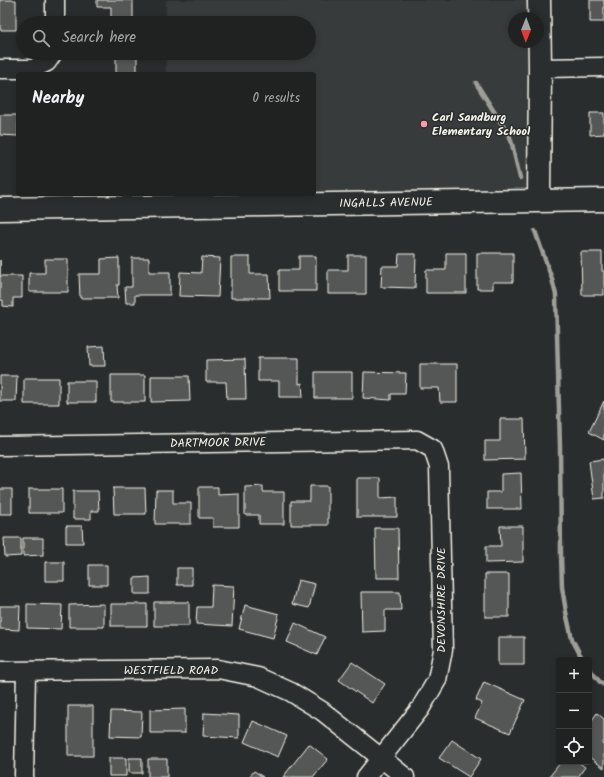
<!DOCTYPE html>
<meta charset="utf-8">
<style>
body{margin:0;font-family:Kalam,sans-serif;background:#282a2a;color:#f1f3f6}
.controls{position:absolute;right:12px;bottom:12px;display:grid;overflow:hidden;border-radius:4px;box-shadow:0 2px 6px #0003}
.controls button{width:36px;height:36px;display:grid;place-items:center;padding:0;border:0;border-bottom:1px solid #3d3f40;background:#202222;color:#f1f3f6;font:20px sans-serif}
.compass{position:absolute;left:508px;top:12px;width:36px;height:36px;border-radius:50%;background:#202222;box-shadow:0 2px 6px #0003;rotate:181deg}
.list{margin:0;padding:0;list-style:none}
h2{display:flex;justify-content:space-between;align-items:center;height:52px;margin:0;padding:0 16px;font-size:17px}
h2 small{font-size:13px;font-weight:400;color:#a2a4a5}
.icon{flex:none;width:22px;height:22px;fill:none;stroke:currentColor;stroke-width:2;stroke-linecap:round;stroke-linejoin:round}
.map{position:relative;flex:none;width:604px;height:777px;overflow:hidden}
.search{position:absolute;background:#202222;box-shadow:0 2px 6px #0003;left:16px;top:16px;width:300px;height:44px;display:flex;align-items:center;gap:10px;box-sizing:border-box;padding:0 14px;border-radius:22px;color:#a2a4a5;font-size:15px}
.panel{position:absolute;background:#202222;box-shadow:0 2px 6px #0003;left:16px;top:72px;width:300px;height:124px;border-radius:4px}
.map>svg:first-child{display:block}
.built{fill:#373a3a}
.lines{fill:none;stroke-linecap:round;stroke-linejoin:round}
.stream{stroke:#9f9f9a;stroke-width:4.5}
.building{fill:#555756;stroke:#f4f1e8}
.minor-casing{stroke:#f4f1e8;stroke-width:21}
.tertiary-casing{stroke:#f4f1e8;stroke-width:25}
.minor{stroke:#2a2d2e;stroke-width:18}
.tertiary{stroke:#2a2d2e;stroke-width:22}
.poi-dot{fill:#ff9aa2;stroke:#2a2d2e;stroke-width:1.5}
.labels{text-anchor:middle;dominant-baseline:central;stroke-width:3;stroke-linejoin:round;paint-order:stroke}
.poi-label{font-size:12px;font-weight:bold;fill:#f4f1e8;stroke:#2a2d2e;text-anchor:start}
.street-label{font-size:12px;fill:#f4f1e8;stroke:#2a2d2e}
</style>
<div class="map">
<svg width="604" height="777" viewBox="0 0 604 777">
<rect width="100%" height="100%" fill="#2a2d2e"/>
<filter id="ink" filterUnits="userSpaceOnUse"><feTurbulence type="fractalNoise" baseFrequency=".025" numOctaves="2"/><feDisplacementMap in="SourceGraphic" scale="8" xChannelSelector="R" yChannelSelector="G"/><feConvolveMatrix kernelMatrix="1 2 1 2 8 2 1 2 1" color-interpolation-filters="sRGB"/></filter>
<g filter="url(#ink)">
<path class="built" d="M166,0H533V18H514V42H533L531,184L522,190L314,193V74H166V53H309V23H166Z"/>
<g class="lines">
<path class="stream" d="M476,83L510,137L512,144L520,178
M535,231L552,279L556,295L560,448L561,555L562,587L566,612L572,639L583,660
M589,668L599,681L604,685"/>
</g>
<path class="building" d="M0,0H16V30H0Z
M97,0H133V23H111V7H97Z
M590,0H604V22H590Z
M116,53H137V74H116Z
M590,113H604V134L590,135Z
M0,115H18V136L0,135Z
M581,252H602V271H604V295H582Z
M446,253H466V293H426V270H446Z
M477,253H513V282H493V289H477Z
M399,254H416L415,288L381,287L382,266H398Z
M348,255H366V294H328V270H348Z
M299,256H316V291H279V270H299Z
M202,257L220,258L218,297L179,296L180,272L201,273Z
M231,257H250V274H269L270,298H231Z
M119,258V285H117L118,298H80L79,274H101V259Z
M132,258H149V272H170V295H135V303H126L125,287H132Z
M45,259H68V292H29V273H45Z
M0,260V276H22V298H13V307L3,306V300H0Z
M104,346L105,366H89L88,347Z
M258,358H299V384L302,383L303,397H279V381H258Z
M245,359L246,399H227L226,382H206V360Z
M420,364H457V402H440L439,388H420Z
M315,372H352V398H315Z
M364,372L406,373L405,394H391V400L363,398Z
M111,375H145V402H111Z
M0,376H17L16,401H0Z
M151,376H189L190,401L151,402Z
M24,378H59V404H24Z
M67,381H96V402H67Z
M604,401V440L589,432Z
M500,419H524L525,459L485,460V441H500Z
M604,459V498L594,499L589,461Z
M521,473L522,509H487V492H501V474Z
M357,478H380V498L397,497V517H357Z
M263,486V492H284V524H259V515H245V487Z
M310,486H328V525H291V501H310Z
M199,487H218V495L239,494V527H213V518H199Z
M113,488H145L146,514H114Z
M0,489H12V514H0Z
M29,489H62V513H29Z
M156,490H173V503H191V524H155Z
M73,491H98L99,511H91V519H73Z
M66,526H82L83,543H66Z
M500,526H523V562L486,563V546H501Z
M375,528H398L399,578H376Z
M4,538H21V556L5,557Z
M23,538H43V555L23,556Z
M45,562H64V581H45Z
M89,565H107V585H89Z
M177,568H192V585H177Z
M485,574H509V617H485Z
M150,577V594H134V578Z
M298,580L315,584L309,608L292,604Z
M212,585L234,586L232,626L196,624L197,607H211Z
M361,592H400L401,610H385V631L362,632Z
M154,602H189V626H154Z
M27,604L62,605L61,629L27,628Z
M104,604V627H69V605Z
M111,604H147V626H111Z
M245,605L279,614L273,638L239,629Z
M0,606H20L19,630L0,629Z
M295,623L325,637L317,655L287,642Z
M498,637H524V665H498Z
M352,662L385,684L372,703L339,680Z
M484,682L525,700L510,733L475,718L482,703L476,700Z
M68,706H93V756H68Z
M185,709V733H150V710Z
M111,711L142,712L141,737L110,736Z
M204,713L239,715V738L203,736Z
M597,713L604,719V741L602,744L604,746V768L589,757V718L592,720Z
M253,721L287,736L278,757L244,742Z
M452,740L481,759L469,777L439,758Z
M309,744L328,759L313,777H283Z
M109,758H126V776H109Z
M129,758H142V773H129Z
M148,759H167V777H148Z
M561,762H578L585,767L578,777H549Z
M254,771L263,777H249Z"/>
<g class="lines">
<g class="minor-casing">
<path id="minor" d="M55,0V23
M540,68L604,67
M0,69H33L47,62L53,53
M0,446L417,440L433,449L439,467L443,650L437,680L420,709L366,777
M0,671L218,669L258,677L291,692L322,711L405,777
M24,777L26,671"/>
</g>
<g class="tertiary-casing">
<path id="tertiary" d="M539,0L540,68L539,200
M0,209L604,200"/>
</g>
<use href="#minor" class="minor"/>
<use href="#tertiary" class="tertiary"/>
</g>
</g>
<circle class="poi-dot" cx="424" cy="124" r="4"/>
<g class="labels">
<g class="poi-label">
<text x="432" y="117">Carl Sandburg<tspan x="432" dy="14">Elementary School</tspan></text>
</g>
<g class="street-label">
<text transform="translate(386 203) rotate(-1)">INGALLS AVENUE</text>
<text transform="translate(218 443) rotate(-1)">DARTMOOR DRIVE</text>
<text transform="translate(441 600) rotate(-90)">DEVONSHIRE DRIVE</text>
<text x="171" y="670">WESTFIELD ROAD</text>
</g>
</g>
</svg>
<div class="controls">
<button>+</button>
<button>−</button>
<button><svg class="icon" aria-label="locate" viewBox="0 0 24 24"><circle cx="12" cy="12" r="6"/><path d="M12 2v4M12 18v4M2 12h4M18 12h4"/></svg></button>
</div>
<svg class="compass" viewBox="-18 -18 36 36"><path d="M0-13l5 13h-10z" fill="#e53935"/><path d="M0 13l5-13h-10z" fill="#a2a4a5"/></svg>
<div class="search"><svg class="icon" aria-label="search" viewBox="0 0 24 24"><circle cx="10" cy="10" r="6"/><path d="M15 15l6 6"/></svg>Search here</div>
<section class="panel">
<h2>Nearby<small>0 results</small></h2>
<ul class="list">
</ul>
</section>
</div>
